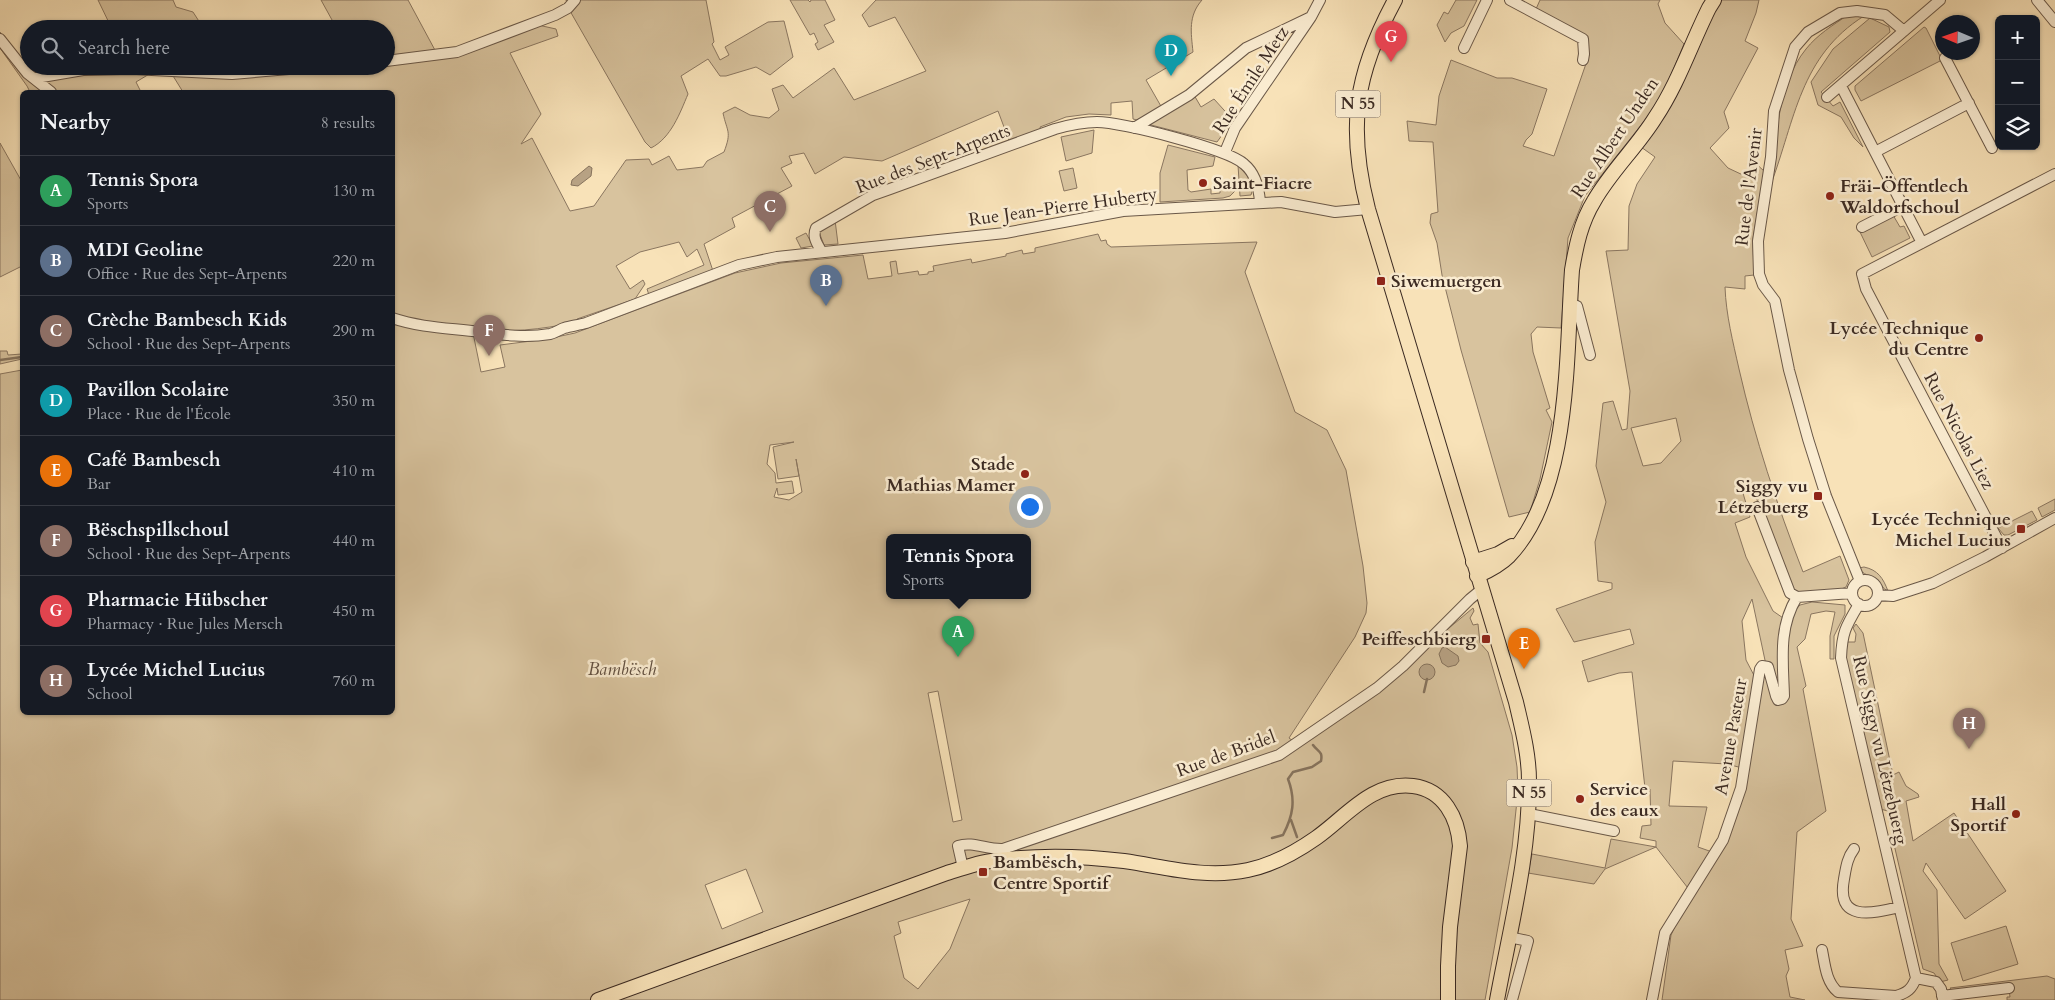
<!DOCTYPE html>
<meta charset="utf-8">
<style>
body{margin:0;font-family:Cardo,serif;background:#242831;color:#f1f3f6}
.controls{position:absolute;right:15px;top:15px;display:grid;overflow:hidden;border-radius:8px;box-shadow:0 1px 4px #0004}
.controls button{width:45px;height:45px;display:grid;place-items:center;padding:0;border:0;border-bottom:1px solid #363941;background:#171b24;color:#f1f3f6;font:25px sans-serif}
.compass{position:absolute;left:1935px;top:15px;width:45px;height:45px;border-radius:50%;background:#171b24;box-shadow:0 1px 4px #0004;rotate:272deg}
.you{position:absolute;left:1029px;top:506px;width:18px;height:18px;margin:-12px;border:4px solid #fff;border-radius:50%;background:#1a73e8;box-shadow:0 0 0 8px #1a73e833}
.badge{display:grid;place-items:center;width:32px;height:32px;border-radius:50%;background:#c59692;color:#fff;font-size:16px;font-weight:700}
.pin{position:absolute;translate:-50% -41px;filter:drop-shadow(0 1px 2px #0008)}
.pin::after{content:'';position:absolute;top:26px;width:18px;height:15px;background:inherit;clip-path:polygon(0 0,100% 0,50% 100%)}
.popup{position:absolute;left:886px;top:534px;width:145px;height:65px;box-sizing:border-box;display:grid;place-content:center;border-radius:8px;background:#171b24;filter:drop-shadow(0 1px 4px #0005);font-size:16px;white-space:nowrap;color:#9ea1a6}
.popup b{font-size:19px;color:#f1f3f6}
.popup::after{content:'';position:absolute;left:50%;top:100%;margin-left:-10px;border:10px solid transparent;border-top-color:#171b24}
.list{margin:0;padding:0;list-style:none}
h2{display:flex;justify-content:space-between;align-items:center;height:65px;margin:0;padding:0 20px;font-size:21px}
h2 small{font-size:16px;font-weight:400;color:#9ea1a6}
.list li{display:grid;grid-template-columns:32px 1fr auto;gap:15px;align-items:center;box-sizing:border-box;height:70px;padding:0 20px;border-top:1px solid #363941}
.list b{display:block;font-size:19px;white-space:nowrap}
.list p{margin:0;font-size:16px;white-space:nowrap;color:#9ea1a6}
.list em{font-size:16px;font-style:normal;color:#9ea1a6}
.icon{flex:none;width:28px;height:28px;fill:none;stroke:currentColor;stroke-width:2;stroke-linecap:round;stroke-linejoin:round}
.map{position:relative;flex:none;width:2055px;height:1000px;overflow:hidden}
.search{position:absolute;background:#171b24;box-shadow:0 1px 4px #0004;left:20px;top:20px;width:375px;height:55px;display:flex;align-items:center;gap:12px;box-sizing:border-box;padding:0 18px;border-radius:28px;color:#9ea1a6;font-size:19px}
.panel{position:absolute;background:#171b24;box-shadow:0 1px 4px #0004;left:20px;top:90px;width:375px;height:625px;border-radius:8px}
.map>svg:first-child{display:block}
.green{fill:#d8c39e;stroke:#8a7660;fill-rule:evenodd}
.water{fill:#b8a385;stroke:#86735d}
.lines{fill:none;stroke-linecap:round;stroke-linejoin:round}
.stream{stroke:#86735d;stroke-width:2.5}
.minor-casing{stroke:#6a5848;stroke-width:12}
.major-casing{stroke:#3b2a22;stroke-width:16}
.minor{stroke:#faecd1;stroke-width:10}
.major{stroke:#f8e2b8;stroke-width:14}
.poi-dot{fill:#8f2418;stroke:#faecd1;stroke-width:2}
.labels{text-anchor:middle;dominant-baseline:central;stroke-width:5;stroke-linejoin:round;paint-order:stroke}
.shield{fill:#faecd1;stroke:#746456;stroke-width:1}
.shield-label{font-size:16px;font-weight:bold;fill:#3b2a22}
.street-label{font-size:18px;fill:#3b2a22;stroke:#faecd1}
.poi-label{font-size:18px;font-weight:bold;fill:#3b2a22;stroke:#faecd1;text-anchor:end}
.park-label{font-size:18px;font-style:italic;fill:#625041;stroke:#faecd1}
</style>
<div class="map">
<svg width="2055" height="1000" viewBox="0 0 2055 1000">
<rect width="100%" height="100%" fill="#f8e2b8"/>
<filter id="stains"><feTurbulence type="fractalNoise" baseFrequency=".004" numOctaves="4"/><feColorMatrix values="0 0 0 0 .2 0 0 0 0 .09 0 0 0 0 .02 0 0 0 .5 -.17"/></filter>
<radialGradient id="worn" r=".72"><stop offset=".6" stop-color="#630" stop-opacity="0"/><stop offset="1" stop-color="#630" stop-opacity=".3"/></radialGradient>
<path class="green" d="M98,0H173L176,7L193,12L204,29H112Z
M321,0H408L436,52L456,49L554,11L567,3L566,0H706L714,42L712,44L720,60L729,55L725,47L768,22L784,21L793,57L770,75L756,67L726,76H720L708,59L681,76L688,94C680,113 671,138 651,148L645,142L570,11L538,25L556,29L558,36L510,53L541,114L521,144L532,138L570,211L594,206L626,160L649,159L652,165L669,156L677,170L703,167L707,161L724,152C732,131 727,132 723,113L735,107L750,115L769,118L779,110L772,89L783,85L793,98L834,68L854,100L926,71L895,17L869,27L862,15L876,0H1202C1188,16 1191,32 1193,52L1146,80L1162,108L1137,120L1133,119L1132,101L1111,103V115L1089,114L1066,117L1040,127L1041,130L1010,143L998,111L882,161L844,157L815,174L804,153L789,156L792,163L781,168L792,186L732,218L735,227L704,244L713,271L649,295L647,289L704,265L697,249L687,257L679,242L640,252L616,266L630,289L643,280L645,284L635,299L577,319V322C538,330 512,333 472,328L481,372L505,367L500,345L547,339L575,333L735,273L781,263L863,255L868,279L892,276L890,262L896,261L898,274L918,271L919,275L928,274V272L934,271L933,266L971,259L972,263L1006,256V254L1022,250L1023,254L1035,252V248L1098,234L1101,241L1106,240L1107,244L1111,247L1257,242L1245,272L1295,412L1327,430L1346,470L1363,566L1367,603L1366,613L1355,637L1289,738L1297,744L1377,688L1473,608L1474,611L1470,618L1473,625L1478,624L1480,643L1488,652L1512,735L1517,767L1518,791L1512,848L1485,1000H0V374L22,370V712H392V92H183L170,71L156,70L136,82L141,92H30L27,86L0,48V32C7,43 25,67 36,71C42,74 68,67 77,66C127,63 178,66 227,66L230,70L282,66H386V29H337ZM794,442L773,447L778,479L799,476L796,459L802,492L789,500L774,497L777,488L778,495L794,493L792,481L776,483L775,473L767,464L770,445ZM889,538H1027V596H889ZM938,691L962,820L953,822L928,693ZM746,869L763,912L722,929L705,885ZM970,899L950,949L918,989L904,978L894,936L901,933L898,922Z
M790,0H808L810,2L811,0H825L835,20L824,25L834,42L818,50L815,44L818,42L814,33L810,35Z
M1456,0H1477L1464,26L1451,33L1445,42L1437,25L1444,12L1448,14Z
M1540,0H1660L1658,4L1665,23L1684,44L1660,101L1585,196L1568,238L1561,328L1537,327L1531,334L1533,352L1550,408L1546,410L1552,422L1540,479L1530,512L1509,517L1461,350L1442,275L1437,243L1430,223L1431,214L1438,212L1433,142L1409,141L1407,121L1436,125L1439,96L1451,60L1497,78H1512L1547,89L1532,134L1526,140L1523,146L1554,156L1589,55L1587,37L1536,9Z
M1722,0H1759L1756,13L1745,41L1758,48L1724,112L1729,128L1710,148L1728,168L1745,176L1753,161L1764,171L1753,239L1754,275L1745,276V289L1725,287C1726,315 1733,342 1739,369C1755,439 1777,505 1803,572L1840,556L1849,580L1846,587L1841,589L1799,593L1793,590L1749,480L1740,483L1750,517L1735,523L1746,557L1773,611L1786,620L1800,605L1812,602L1845,605V614L1834,636V659H1830V636L1835,612L1826,611L1811,614L1805,639L1797,647L1806,686L1803,689L1826,811L1797,832L1791,919L1803,946L1785,950L1789,969L1786,976L1790,997L1805,1000H1662L1671,935L1691,892L1656,847L1605,869L1594,884L1528,873L1532,854L1605,868L1611,839L1656,847V841L1640,838L1642,826L1651,825L1650,789L1645,788L1632,672L1619,673L1588,682L1582,661L1634,644L1630,629L1574,642L1556,609L1612,589V583L1598,581L1595,542L1606,502L1596,466L1603,403L1613,401L1622,430L1627,429L1630,391L1606,251L1628,250L1629,206L1637,184L1655,157L1641,147L1714,9ZM1676,418L1681,441L1661,463L1643,466L1631,428ZM1752,599L1766,665L1758,683L1746,660L1742,621ZM1673,761L1727,764L1746,769L1715,853L1698,847L1707,807L1669,806Z
M1848,15L1864,16C1800,56 1795,120 1771,184C1777,140 1776,86 1806,49C1817,35 1833,25 1848,15Z
M1870,18L1889,27L1890,32L1821,92L1833,106L1840,102L1863,147L1854,138L1841,117L1818,105L1811,82L1833,49Z
M1924,27L1926,28L1942,60L1861,101L1855,90V86Z
M1194,95L1201,107L1214,99L1233,120L1217,142L1151,125V120Z
M1094,130L1092,153L1066,161L1061,137Z
M0,143L22,182V266L0,277Z
M1168,145L1215,157L1213,166L1187,170L1188,190L1191,192L1211,189V194L1220,193V187L1227,186V182L1234,181L1235,191L1230,196L1223,198L1160,202V173Z
M1238,165C1246,173 1255,184 1251,195L1240,196Z
M1073,168L1077,188L1064,191L1059,171Z
M1893,215L1900,227L1904,226L1910,238L1872,257L1860,232Z
M835,220L838,244L824,245L819,232Z
M806,233L813,246L801,248L796,238Z
M0,351H7L8,355L22,354V353V359L0,364Z
M2055,499V510L2042,517L2038,508Z
M2032,511L2037,520L2008,535H2004L1998,528Z
M1864,567C1878,570 1883,578 1888,591C1882,588 1881,584 1876,580C1870,575 1863,575 1859,568Z
M1856,624L1863,633L1893,775L1899,772L1906,786L1918,794L1919,797L1906,801L1913,841L1954,813L2006,891L1965,919L1926,863L1923,871L1937,890L1939,964L1948,980L1940,982L1934,973L1923,969L1893,840L1901,837L1896,813L1880,809L1845,661V645L1848,642H1855L1856,634L1853,628Z
M2006,926L2018,964L1963,981L1951,943Z
M2047,976L2055,979V1000H2007V997H2010L2009,989L1955,995L1950,988Z"/>
<path class="water" d="M589,166L592,168L591,176L578,186L571,185L572,180Z
M1445,647L1458,656L1459,661L1456,665L1448,667L1442,663L1439,654L1442,648Z
M1419 672a8 8 0 1 1 16 0a8 8 0 1 1-16 0Z"/>
<g class="lines">
<path class="stream" d="M0,360L22,357
M1424,692L1427,679
M1291,820L1297,837
M1272,838L1283,835C1293,816 1296,800 1288,779L1293,772L1312,767L1321,761C1323,751 1318,752 1313,745"/>
<g class="minor-casing">
<path id="minor" d="M1510,0L1583,39L1584,54L1583,60
M2037,0L2055,22
M0,39L27,73L51,92
M1464,48L1487,0
M1945,58L1992,148
M386,61L457,52L555,15L568,8L575,0
M36,78L83,70L132,69L232,74L324,66
M1841,86L1922,243
M1827,97L1940,0
M1134,128L1189,95L1246,48L1311,17
M1225,152L1235,128L1311,17L1320,0
M1875,152L1969,103
M1862,227L1903,206
M821,251C817,243 812,237 816,228L873,195L890,189L1055,129C1069,125 1082,122 1097,122C1121,122 1228,149 1244,164C1255,173 1259,188 1260,202
M1570,304L1577,306L1590,355
M392,318C422,328 450,328 480,332C503,335 526,338 550,334C555,333 559,330 564,328C571,326 579,325 586,323L739,265L777,257L1005,233L1123,211L1281,202L1335,212L1368,209
M1757,507L1790,593L1797,597
M2002,548L1866,289L1862,274L2055,174
M1852 593a13 13 0 1 1 26 0a13 13 0 1 1-26 0Z
M1860,581L1826,496L1808,439L1789,370L1775,301L1763,285L1759,274L1758,241L1771,157L1774,111L1795,47L1808,32L1840,13L1857,11L1885,15L1904,31
M1878,595L1893,596L1933,583L1985,557L2055,518
M1529,814L1614,831
M1854,849C1847,858 1846,868 1844,879C1836,922 1871,914 1899,907
M963,868L958,846C973,841 987,850 1003,849L1279,755L1377,688L1403,666L1470,599L1481,590
M1509,937L1528,941L1512,1000
M1822,950C1825,965 1826,982 1838,992L1896,996C1907,993 1912,989 1916,978L1841,658C1842,632 1846,626 1859,604
M1916,978L1936,982L1941,989L1943,1000
M1942,996L2009,988
M1652,1000L1665,933L1723,840L1741,788L1760,669L1762,666L1768,667L1776,696L1778,700L1782,699L1784,696C1783,661 1778,628 1797,597L1852,593"/>
</g>
<g class="major-casing">
<path id="major" d="M1395,0C1355,74 1347,127 1368,209L1516,702C1522,728 1529,754 1529,781C1530,853 1510,929 1497,1000
M1473,562L1498,554L1512,546
M1477,576C1488,571 1500,565 1509,556C1571,491 1566,355 1572,270C1576,246 1581,222 1594,201C1611,171 1637,147 1655,118C1678,84 1691,44 1709,8L1714,0
M598,1000L947,873C964,868 981,861 999,860C1039,855 1083,856 1124,861C1166,867 1205,879 1248,870C1272,865 1296,852 1316,838C1346,817 1372,781 1413,786C1444,790 1458,818 1460,846L1450,927L1448,966V1000"/>
</g>
<use href="#minor" class="minor"/>
<use href="#major" class="major"/>
</g>
<g class="poi-dot">
<circle cx="1203" cy="183" r="5"/>
<circle cx="1830" cy="196" r="5"/>
<rect x="1376" y="276" width="10" height="10" rx="2.5"/>
<circle cx="1979" cy="338" r="5"/>
<circle cx="1025" cy="474" r="5"/>
<rect x="1813" y="491" width="10" height="10" rx="2.5"/>
<rect x="2016" y="524" width="10" height="10" rx="2.5"/>
<rect x="1481" y="634" width="10" height="10" rx="2.5"/>
<circle cx="1580" cy="799" r="5"/>
<circle cx="2016" cy="814" r="5"/>
<rect x="978" y="867" width="10" height="10" rx="2.5"/>
</g>
<g class="labels">
<g class="shield">
<rect x="1335.5" y="90.5" width="45" height="27" rx="4"/>
<rect x="1506.5" y="779.5" width="45" height="27" rx="4"/>
</g>
<g class="shield-label">
<text x="1358" y="104">N 55</text>
<text x="1529" y="793">N 55</text>
</g>
<g class="street-label">
<text transform="translate(1251 80) rotate(-57)">Rue Émile Metz</text>
<text transform="translate(1615 138) rotate(-56)">Rue Albert Unden</text>
<text transform="translate(933 159) rotate(-21)">Rue des Sept-Arpents</text>
<text transform="translate(1749 187) rotate(-83)">Rue de l'Avenir</text>
<text transform="translate(1063 207) rotate(-8)">Rue Jean-Pierre Huberty</text>
<text transform="translate(1959 431) rotate(62)">Rue Nicolas Liez</text>
<text transform="translate(1731 737) rotate(-80)">Avenue Pasteur</text>
<text transform="translate(1880 750) rotate(77)">Rue Siggy vu Lëtzebuerg</text>
<text transform="translate(1226 754) rotate(-20)">Rue de Bridel</text>
</g>
<g class="poi-label">
<text x="1213" y="183" text-anchor="start">Saint-Fiacre</text>
<text x="1840" y="186" text-anchor="start">Fräi-Öffentlech<tspan x="1840" dy="21">Waldorfschoul</tspan></text>
<text x="1391" y="281" text-anchor="start">Siwemuergen</text>
<text x="1969" y="328">Lycée Technique<tspan x="1969" dy="21">du Centre</tspan></text>
<text x="1015" y="464">Stade<tspan x="1015" dy="21">Mathias Mamer</tspan></text>
<text x="1808" y="486">Siggy vu<tspan x="1808" dy="21">Létzebuerg</tspan></text>
<text x="2011" y="519">Lycée Technique<tspan x="2011" dy="21">Michel Lucius</tspan></text>
<text x="1476" y="639">Peiffeschbierg</text>
<text x="1590" y="789" text-anchor="start">Service<tspan x="1590" dy="21">des eaux</tspan></text>
<text x="2006" y="804">Hall<tspan x="2006" dy="21">Sportif</tspan></text>
<text x="993" y="862" text-anchor="start">Bambësch,<tspan x="993" dy="21">Centre Sportif</tspan></text>
</g>
<g class="park-label">
<text x="622" y="669">Bambësch</text>
</g>
</g>
<rect width="100%" height="100%" filter="url(#stains)"/>
<rect width="100%" height="100%" fill="url(#worn)"/>
</svg>
<div class="controls">
<button>+</button>
<button>−</button>
<button><svg class="icon" aria-label="layers" viewBox="0 0 24 24"><path d="M12 4l9 5-9 5-9-5zM3 14l9 5 9-5"/></svg></button>
</div>
<svg class="compass" viewBox="-18 -18 36 36"><path d="M0-13l5 13h-10z" fill="#e53935"/><path d="M0 13l5-13h-10z" fill="#9ea1a6"/></svg>
<div class="you"></div>
<div class="pin badge" style="left:958px;top:657px;background:#2e9e5b">A</div>
<div class="popup"><b>Tennis Spora</b>Sports</div>
<div class="pin badge" style="left:826px;top:306px;background:#5c6f8a">B</div>
<div class="pin badge" style="left:770px;top:232px;background:#8d6e63">C</div>
<div class="pin badge" style="left:1171px;top:76px;background:#0f9aa8">D</div>
<div class="pin badge" style="left:1524px;top:669px;background:#e8710a">E</div>
<div class="pin badge" style="left:489px;top:356px;background:#8d6e63">F</div>
<div class="pin badge" style="left:1391px;top:62px;background:#e0444e">G</div>
<div class="pin badge" style="left:1969px;top:749px;background:#8d6e63">H</div>
<div class="search"><svg class="icon" aria-label="search" viewBox="0 0 24 24"><circle cx="10" cy="10" r="6"/><path d="M15 15l6 6"/></svg>Search here</div>
<section class="panel">
<h2>Nearby<small>8 results</small></h2>
<ul class="list">
<li><span class="badge" style="background:#2e9e5b">A</span><div><b>Tennis Spora</b><p>Sports</p></div><em>130 m</em></li>
<li><span class="badge" style="background:#5c6f8a">B</span><div><b>MDI Geoline</b><p>Office · Rue des Sept-Arpents</p></div><em>220 m</em></li>
<li><span class="badge" style="background:#8d6e63">C</span><div><b>Crèche Bambesch Kids</b><p>School · Rue des Sept-Arpents</p></div><em>290 m</em></li>
<li><span class="badge" style="background:#0f9aa8">D</span><div><b>Pavillon Scolaire</b><p>Place · Rue de l'École</p></div><em>350 m</em></li>
<li><span class="badge" style="background:#e8710a">E</span><div><b>Café Bambesch</b><p>Bar</p></div><em>410 m</em></li>
<li><span class="badge" style="background:#8d6e63">F</span><div><b>Bëschspillschoul</b><p>School · Rue des Sept-Arpents</p></div><em>440 m</em></li>
<li><span class="badge" style="background:#e0444e">G</span><div><b>Pharmacie Hübscher</b><p>Pharmacy · Rue Jules Mersch</p></div><em>450 m</em></li>
<li><span class="badge" style="background:#8d6e63">H</span><div><b>Lycée Michel Lucius</b><p>School</p></div><em>760 m</em></li>
</ul>
</section>
</div>
